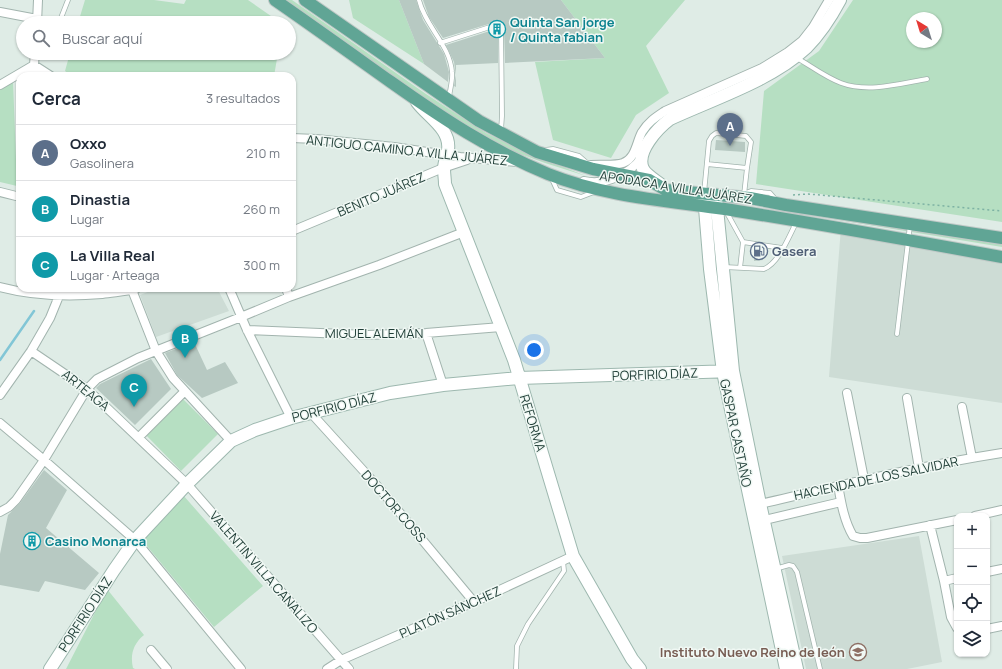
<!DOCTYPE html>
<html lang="es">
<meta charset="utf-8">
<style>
body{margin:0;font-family:Manrope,sans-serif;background:#f6f6f7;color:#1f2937}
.controls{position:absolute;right:12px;bottom:12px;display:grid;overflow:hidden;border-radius:8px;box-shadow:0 1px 3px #0004}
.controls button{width:36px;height:36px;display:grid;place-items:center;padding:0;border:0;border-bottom:1px solid #e0e1e3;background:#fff;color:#1f2937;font:20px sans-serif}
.compass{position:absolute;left:906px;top:12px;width:36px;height:36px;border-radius:50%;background:#fff;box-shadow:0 1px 3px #0004;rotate:322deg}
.you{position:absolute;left:534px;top:350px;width:14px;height:14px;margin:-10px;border:3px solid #fff;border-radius:50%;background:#1a73e8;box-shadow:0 0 0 6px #1a73e833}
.badge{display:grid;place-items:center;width:26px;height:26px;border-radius:50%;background:#2563eb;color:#fff;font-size:13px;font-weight:700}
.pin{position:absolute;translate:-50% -33px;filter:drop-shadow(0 1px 2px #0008)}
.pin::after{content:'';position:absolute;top:21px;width:14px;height:12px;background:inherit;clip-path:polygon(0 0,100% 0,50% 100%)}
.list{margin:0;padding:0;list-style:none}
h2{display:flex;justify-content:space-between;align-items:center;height:52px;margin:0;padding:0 16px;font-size:17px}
h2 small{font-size:13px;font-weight:400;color:#747a83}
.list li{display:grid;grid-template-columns:26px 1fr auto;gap:12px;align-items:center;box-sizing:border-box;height:56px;padding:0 16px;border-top:1px solid #e0e1e3}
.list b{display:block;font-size:15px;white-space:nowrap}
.list p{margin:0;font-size:13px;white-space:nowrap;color:#747a83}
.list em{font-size:13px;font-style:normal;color:#747a83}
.icon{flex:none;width:22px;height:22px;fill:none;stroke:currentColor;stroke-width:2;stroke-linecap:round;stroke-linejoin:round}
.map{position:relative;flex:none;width:1002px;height:669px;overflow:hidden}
.search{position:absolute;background:#fff;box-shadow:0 1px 3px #0004;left:16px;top:16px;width:280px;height:44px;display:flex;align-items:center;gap:10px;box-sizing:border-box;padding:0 14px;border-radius:22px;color:#747a83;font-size:15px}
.panel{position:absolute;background:#fff;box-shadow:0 1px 3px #0004;left:16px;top:72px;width:280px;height:220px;border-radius:12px}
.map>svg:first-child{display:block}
.built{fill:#cddcd5}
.green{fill:#b6dfc2;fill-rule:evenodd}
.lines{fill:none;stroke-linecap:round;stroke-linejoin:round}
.stream{stroke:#82c6d6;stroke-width:2.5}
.building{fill:#b7c9c2}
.lane-casing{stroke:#a2b4ae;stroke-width:5.5}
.street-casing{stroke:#a2b4ae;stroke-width:10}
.secondary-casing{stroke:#9db8af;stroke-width:14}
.primary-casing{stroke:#c0c9c7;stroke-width:14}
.path{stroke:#7db2a3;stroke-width:1.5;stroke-dasharray:2 3;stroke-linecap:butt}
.lane{stroke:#fff;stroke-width:4}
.street{stroke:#fff;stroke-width:8}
.secondary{stroke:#fff;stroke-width:12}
.primary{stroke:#60a595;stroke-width:12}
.labels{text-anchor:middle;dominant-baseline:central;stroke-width:3;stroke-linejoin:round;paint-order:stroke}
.culture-label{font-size:13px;font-weight:bold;fill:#0d838f;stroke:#f0f8f4;text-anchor:start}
.street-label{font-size:13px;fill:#1f3d36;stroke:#f0f8f4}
.service-label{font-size:13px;font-weight:bold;fill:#4e5e75;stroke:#f0f8f4;text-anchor:start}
.education-label{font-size:13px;font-weight:bold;fill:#785e54;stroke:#f0f8f4;text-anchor:end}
</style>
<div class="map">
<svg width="1002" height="669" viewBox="0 0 1002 669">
<rect width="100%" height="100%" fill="#dfece6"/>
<path class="built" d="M841,228L1002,264V403L829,377Z
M158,288H217L229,311L156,337L140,295Z
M919,536L942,662L907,669H806L782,556Z"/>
<path class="green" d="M85,0H154L184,4L186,0H248L281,23H78Z
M285,0H292L426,94L486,133L525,152L586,176L545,163L523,155L506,150L452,118Z
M349,0H399L424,64L353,18Z
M561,0H685L646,46L669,93L636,115L611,158L553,140L535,62L605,58Z
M853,0H1002V222L756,184L764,91L819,51ZM912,18H936V42H912Z
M70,53H278L274,76H72L65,71Z
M13,81L17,186L0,182V89Z
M803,214L820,215L1002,241V247Z
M182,398L218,434L181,471L145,434Z
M183,495L263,586L214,627L142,540Z
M107,589L144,635C133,644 130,655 133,668L135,669H66Z"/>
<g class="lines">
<path class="stream" d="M0,360L34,311"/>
</g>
<path class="building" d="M399,0H416L423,20L444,54L449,72L448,82L424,64Z
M423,0H561L605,58L505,63L504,29L503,26L492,23L443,38L429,17Z
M493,30L498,31V63L456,65V87L454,86L456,75L454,62L446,45Z
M716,140L745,142V152L715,150Z
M754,247L763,249V260L754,261Z
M194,342L207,370L225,362L238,383L202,398L177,375L165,353Z
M151,359L171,389L135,425L96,388L100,384Z
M44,470L67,490L46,528L99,573L85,590L45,581L39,592L0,585V554L8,515L20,503Z"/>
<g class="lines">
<g class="lane-casing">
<path id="lane" d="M419,0C425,26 450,45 452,72C453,80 450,89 449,97
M59,23L68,0
M440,43L493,26L501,29L502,116L501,130
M797,58C811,66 825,77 841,83C868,93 899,84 927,79
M545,150L553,149L579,156L587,163
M707,164L747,168
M552,179L557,190L581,197L594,192
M704,193L709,141L712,136L716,133L746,136L751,142L747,168L744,195
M743,194L751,191L770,193L776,200
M727,213L743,242L782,248
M724,267L764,269C779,263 789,236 796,223
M740,268L743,242
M897,334L910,225
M775,569L789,565L793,566L797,572L820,669
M516,669L517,646L528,624L564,571L563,561"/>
</g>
<g class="street-casing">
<path id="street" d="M0,12L37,19
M37,23L38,0
M34,65L51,76
M33,76L35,53
M0,85L34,65
M292,138L316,139L394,147L460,157L517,162
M591,165C601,164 614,166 623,163C636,158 636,143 642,132C648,122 656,117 665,111L762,68L788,52L802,41L813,27L829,0
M584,181C605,186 630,174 642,157
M0,192L20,197
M292,231L443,168L467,160
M0,287C34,296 67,297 102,294C113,292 125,292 136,289
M229,288L247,330L291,418
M286,288L289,297
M132,290L156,351L173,378L231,441
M247,330L368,335L426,333L501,327
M426,333L443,385
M31,351L87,389L187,484L349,669
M847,393L864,479
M0,395L31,351L50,318L59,296
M907,398L919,468
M962,407L972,458
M311,413L380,489L474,602
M0,423L44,460L135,540L241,669
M139,437L184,392
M838,485C841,502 844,521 853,536L860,538H867L957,520
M756,505C838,486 919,466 1002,453
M0,512L9,507L16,500L44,460L87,389L97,379L138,358L241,317L289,297L379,265L464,232
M975,516L1002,510
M760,521L841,502
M930,525L944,581L951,617L957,628
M987,572L1002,569
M944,581L957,578
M987,629L1002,626
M151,650L167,669
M327,669L341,660L474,602L573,556"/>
</g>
<g class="secondary-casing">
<path id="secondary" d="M417,102C428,117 451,129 448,150C447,156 444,162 444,169C444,174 445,179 445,184L514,360L573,556L632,659L640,669
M660,184C655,180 646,175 643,169C635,152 658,128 670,119C713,99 772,80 806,48C820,34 831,17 840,0
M704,196L710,269L723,372L786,669
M716,198L733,371L760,504L797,669
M50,669L114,570L135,540L187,484L231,441L255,430L291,418L390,393L443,385L519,378L733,371"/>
</g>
<g class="primary-casing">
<path id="primary" d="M275,0C314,27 353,55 391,82C442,118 490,150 548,174C608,198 674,201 737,211C826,225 914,241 1002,257
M305,0L479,121L537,152L593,169L649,180L666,190L750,198L786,205L1002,238"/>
</g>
<path class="path" d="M793,195L808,194L1002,211"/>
<use href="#lane" class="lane"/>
<use href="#street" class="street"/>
<use href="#secondary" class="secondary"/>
<use href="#primary" class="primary"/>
</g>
<defs>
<g id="building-ring" transform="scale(0.9)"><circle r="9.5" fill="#f0f8f4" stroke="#0f9aa8" stroke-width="1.5"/><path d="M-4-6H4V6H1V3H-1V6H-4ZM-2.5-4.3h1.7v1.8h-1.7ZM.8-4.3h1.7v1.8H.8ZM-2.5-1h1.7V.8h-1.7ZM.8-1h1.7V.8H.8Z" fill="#0f9aa8"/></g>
<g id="fuel-ring" transform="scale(0.9)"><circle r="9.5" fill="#f0f8f4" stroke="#5c6f8a" stroke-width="1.5"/><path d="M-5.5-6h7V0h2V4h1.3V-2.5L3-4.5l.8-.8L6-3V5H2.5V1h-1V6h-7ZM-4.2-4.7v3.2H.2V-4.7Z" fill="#5c6f8a"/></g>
<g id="school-ring" transform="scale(0.9)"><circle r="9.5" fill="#f0f8f4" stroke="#8d6e63" stroke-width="1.5"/><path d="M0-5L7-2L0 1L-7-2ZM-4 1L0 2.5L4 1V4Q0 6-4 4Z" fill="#8d6e63"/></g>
</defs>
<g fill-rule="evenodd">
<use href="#building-ring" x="497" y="29"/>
<use href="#fuel-ring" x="759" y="251"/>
<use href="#building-ring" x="32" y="541"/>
<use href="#school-ring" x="858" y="652"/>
</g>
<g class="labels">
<g class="culture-label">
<text x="510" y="22">Quinta San jorge<tspan x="510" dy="15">/ Quinta fabian</tspan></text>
<text x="45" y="541">Casino Monarca</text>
</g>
<g class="street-label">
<text transform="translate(407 150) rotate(6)">ANTIGUO CAMINO A VILLA JUÁREZ</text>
<text transform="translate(676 187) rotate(9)">APODACA A VILLA JUÁREZ</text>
<text transform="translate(381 194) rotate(-23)">BENITO JUÁREZ</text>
<text x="374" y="333">MIGUEL ALEMÁN</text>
<text transform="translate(655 374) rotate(-2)">PORFIRIO DÍAZ</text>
<text transform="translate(86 390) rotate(39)">ARTEAGA</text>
<text transform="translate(334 407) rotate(-14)">PORFIRIO DÍAZ</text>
<text transform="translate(533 423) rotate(73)">REFORMA</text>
<text transform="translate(736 433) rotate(78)">GASPAR CASTAÑO</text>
<text transform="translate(876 478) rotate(-12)">HACIENDA DE LOS SALVIDAR</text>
<text transform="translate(394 506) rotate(49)">DOCTOR COSS</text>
<text transform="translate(264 572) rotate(49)">VALENTIN VILLA CANALIZO</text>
<text transform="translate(450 612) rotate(-24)">PLATÓN SÁNCHEZ</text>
<text transform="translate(85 614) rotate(-57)">PORFIRIO DÍAZ</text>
</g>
<g class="service-label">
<text x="772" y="251">Gasera</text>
</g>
<g class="education-label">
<text x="845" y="652">Instituto Nuevo Reino de león</text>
</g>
</g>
</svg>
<div class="controls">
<button>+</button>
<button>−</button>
<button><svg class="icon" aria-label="locate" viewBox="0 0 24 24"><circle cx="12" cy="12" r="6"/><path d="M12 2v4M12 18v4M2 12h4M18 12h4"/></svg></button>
<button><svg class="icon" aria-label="layers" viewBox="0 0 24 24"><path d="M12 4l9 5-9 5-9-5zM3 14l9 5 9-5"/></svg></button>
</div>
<svg class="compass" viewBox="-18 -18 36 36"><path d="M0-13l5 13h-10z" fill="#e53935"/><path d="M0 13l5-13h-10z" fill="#747a83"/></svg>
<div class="you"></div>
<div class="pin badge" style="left:730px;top:146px;background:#5c6f8a">A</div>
<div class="pin badge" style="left:185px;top:358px;background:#0f9aa8">B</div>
<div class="pin badge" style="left:134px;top:407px;background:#0f9aa8">C</div>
<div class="search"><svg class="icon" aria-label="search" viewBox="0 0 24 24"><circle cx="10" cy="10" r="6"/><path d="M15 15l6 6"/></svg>Buscar aquí</div>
<section class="panel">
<h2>Cerca<small>3 resultados</small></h2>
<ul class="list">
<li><span class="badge" style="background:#5c6f8a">A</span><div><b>Oxxo</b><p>Gasolinera</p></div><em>210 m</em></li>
<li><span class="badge" style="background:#0f9aa8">B</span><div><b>Dinastia</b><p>Lugar</p></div><em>260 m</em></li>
<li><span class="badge" style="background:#0f9aa8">C</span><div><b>La Villa Real</b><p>Lugar · Arteaga</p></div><em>300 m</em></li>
</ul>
</section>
</div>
